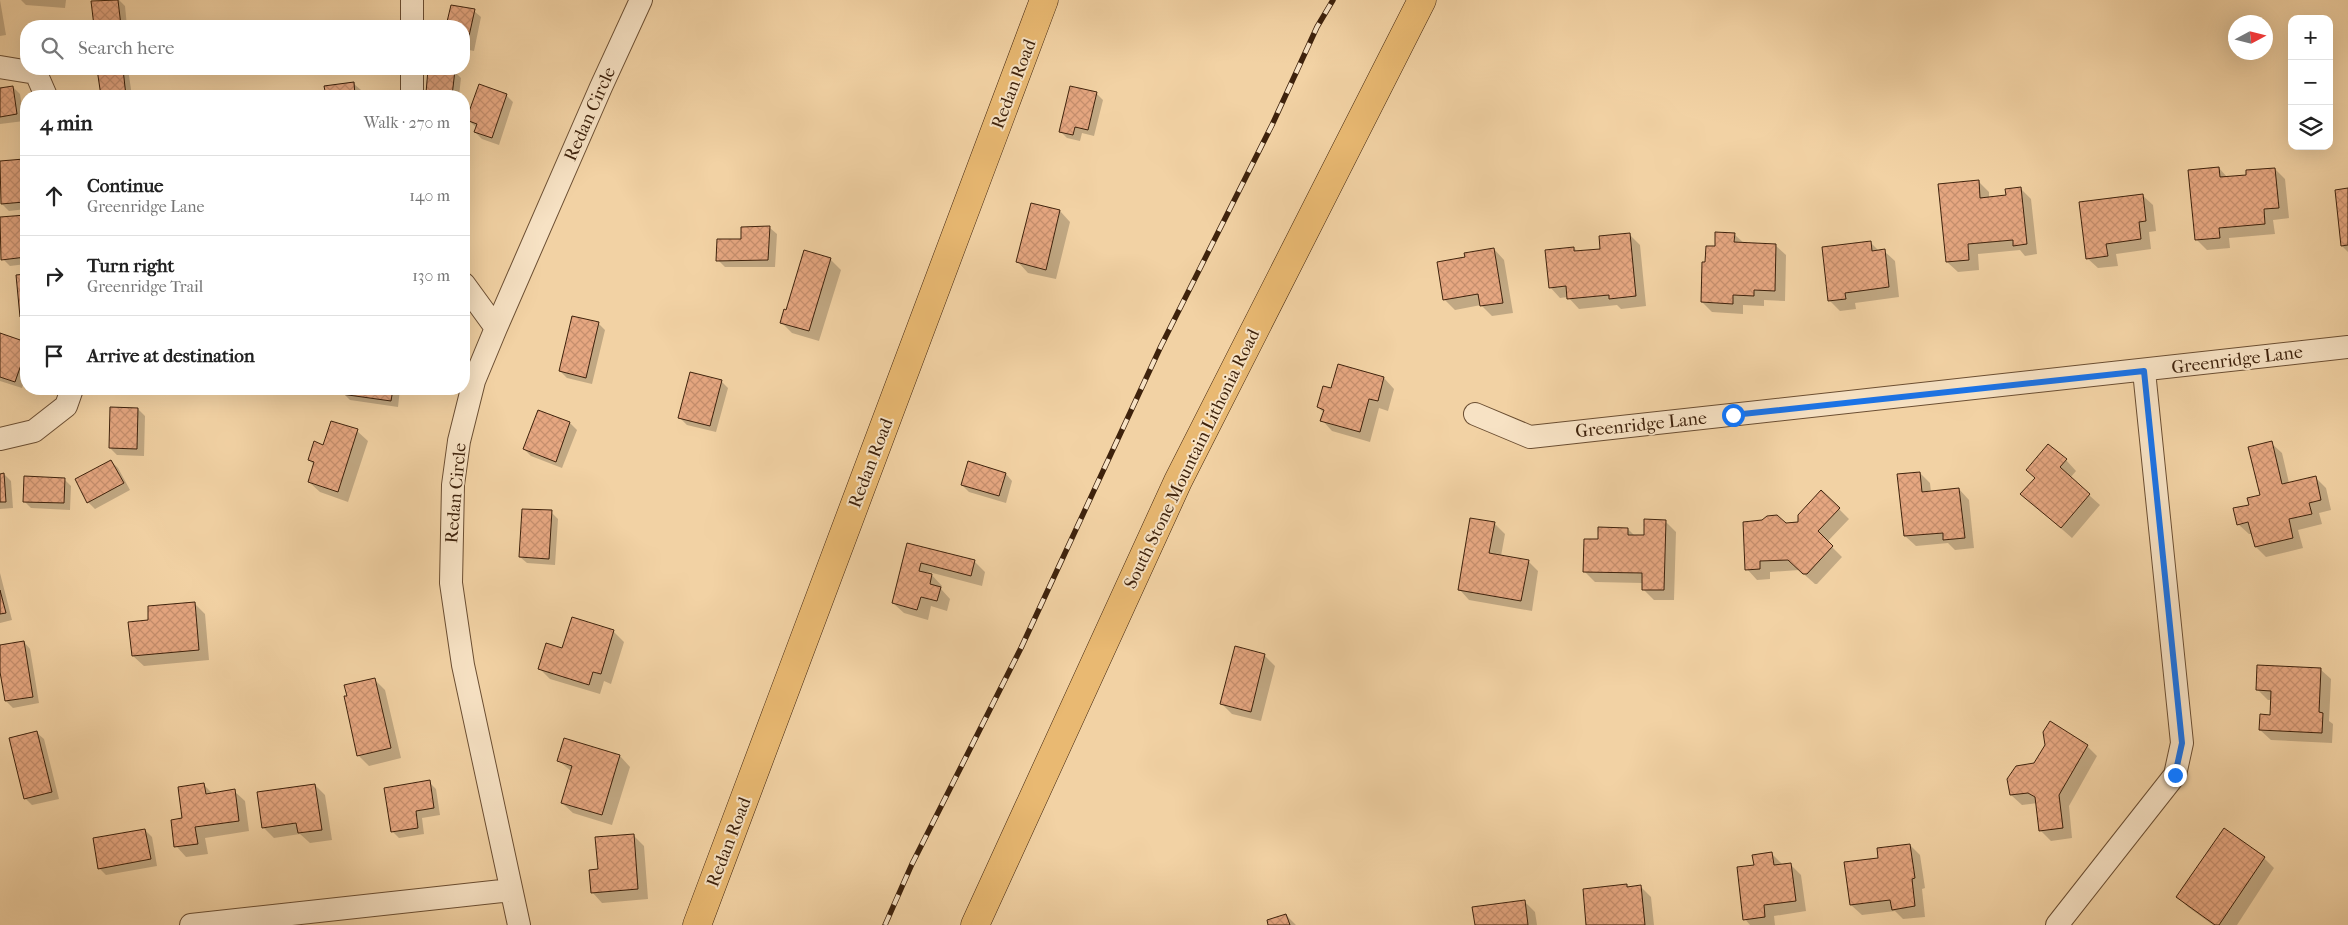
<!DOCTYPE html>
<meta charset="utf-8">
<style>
body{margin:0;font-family:"IM FELL French Canon",serif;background:#f6f6f6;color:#222}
.controls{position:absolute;right:15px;top:15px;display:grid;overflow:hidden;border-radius:10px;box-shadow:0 5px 20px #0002}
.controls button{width:45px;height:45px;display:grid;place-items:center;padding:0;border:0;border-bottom:1px solid #e0e0e0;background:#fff;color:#222;font:25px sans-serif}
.compass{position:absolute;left:2228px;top:15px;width:45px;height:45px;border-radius:50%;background:#fff;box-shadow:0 5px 20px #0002;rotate:83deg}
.stop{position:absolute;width:15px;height:15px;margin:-11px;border:4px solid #1a73e8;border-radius:50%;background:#fff}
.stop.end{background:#1a73e8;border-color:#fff;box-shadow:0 1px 5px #0008}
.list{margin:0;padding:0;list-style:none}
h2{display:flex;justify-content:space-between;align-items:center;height:65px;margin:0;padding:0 20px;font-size:21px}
h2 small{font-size:16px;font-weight:400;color:#767676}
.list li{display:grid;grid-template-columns:32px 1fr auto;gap:15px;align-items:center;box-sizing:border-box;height:80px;padding:0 20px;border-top:1px solid #e0e0e0}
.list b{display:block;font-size:19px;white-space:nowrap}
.list p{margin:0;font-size:16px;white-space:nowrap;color:#767676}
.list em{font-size:16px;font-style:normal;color:#767676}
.icon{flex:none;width:28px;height:28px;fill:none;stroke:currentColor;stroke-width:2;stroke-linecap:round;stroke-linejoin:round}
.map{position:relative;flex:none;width:2348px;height:925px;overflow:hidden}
.search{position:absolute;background:#fff;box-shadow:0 5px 20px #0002;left:20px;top:20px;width:450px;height:55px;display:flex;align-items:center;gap:12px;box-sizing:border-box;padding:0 18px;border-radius:20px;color:#767676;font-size:19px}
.panel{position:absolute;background:#fff;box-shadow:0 5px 20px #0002;left:20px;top:90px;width:450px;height:305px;border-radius:20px}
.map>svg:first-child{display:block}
.shadow{fill:#0003}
.building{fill:url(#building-cross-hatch);stroke:#3e220c}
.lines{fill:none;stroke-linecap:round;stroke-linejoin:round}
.minor-casing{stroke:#6b4e32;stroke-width:24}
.major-casing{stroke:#3e220c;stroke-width:29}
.minor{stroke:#f7e2c4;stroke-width:22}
.major{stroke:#e9b972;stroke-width:28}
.rail-casing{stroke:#3e220c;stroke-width:5.5}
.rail{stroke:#f7e2c4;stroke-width:4;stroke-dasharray:11;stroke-linecap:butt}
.route{stroke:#1a73e8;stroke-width:6}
.labels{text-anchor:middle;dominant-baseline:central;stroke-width:4;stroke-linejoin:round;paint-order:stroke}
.street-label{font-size:18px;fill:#3e220c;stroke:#f7e2c4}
</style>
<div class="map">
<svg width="2348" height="925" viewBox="0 0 2348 925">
<defs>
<pattern id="building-cross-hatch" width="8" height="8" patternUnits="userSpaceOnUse" patternTransform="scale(1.25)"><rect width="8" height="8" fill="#e6a781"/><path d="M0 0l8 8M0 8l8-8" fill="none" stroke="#c68f6e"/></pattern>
</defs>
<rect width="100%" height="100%" fill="#f2d2a4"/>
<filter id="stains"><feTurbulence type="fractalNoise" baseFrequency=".004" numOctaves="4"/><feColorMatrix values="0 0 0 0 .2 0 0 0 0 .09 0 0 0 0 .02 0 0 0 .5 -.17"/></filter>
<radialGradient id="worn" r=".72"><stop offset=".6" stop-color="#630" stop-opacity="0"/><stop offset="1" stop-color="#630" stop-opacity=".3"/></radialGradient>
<path class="shadow" d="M0,0L6,35L0,36Z
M21,0H66L65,8L26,5Z
M119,0L125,6L127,26H95L92,2Z
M452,6L474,11L481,17L474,51L464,49V26H448Z
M99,69H128L132,96H102Z
M429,69L454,71L461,78L459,96H431L427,93Z
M354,84L361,90V96H327L326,87Z
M13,87L20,94L24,121L0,124V89Z
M1096,93L1103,100L1094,136L1082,133L1080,141L1067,138L1060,131Z
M506,95L513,102L499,145L482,139L475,132L477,128L468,120Z
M24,160L26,163V209L9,211L2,204L0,162Z
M2219,168L2228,178L2248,176L2275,169L2285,179L2289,218L2273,220L2275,234L2229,238L2230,248L2207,250L2196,239Z
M1978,181L1989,192V198L2007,196L2020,188L2031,199L2037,254L2025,256L2020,250L1978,254L1979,270L1958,272L1947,262Z
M2348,190V252L2342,246Z
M2142,195L2153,205L2156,231L2149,232L2151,249L2116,254L2118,266L2098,268L2087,258Z
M1032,204L1060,211L1070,222L1056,279L1028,273L1018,262Z
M26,217V264L10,266L3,259L0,219Z
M770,228L777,234L775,267H725L718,260Z
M1629,234L1640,245L1646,306L1621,309L1617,305L1579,309L1568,297L1560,298L1550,287L1574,248L1578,252L1601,250Z
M1734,234L1745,244L1775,245L1786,255L1785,301L1764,300V306L1743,305V314L1712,312L1702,302L1706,263L1716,247Z
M1871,243L1879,251H1884L1895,261L1899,297L1855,303L1856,309L1840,311L1829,300Z
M1494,249L1504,260L1513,313L1492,316L1481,305L1455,310L1444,299L1466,258Z
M830,259L841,270L819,341L792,333L781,322Z
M26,276V322L21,316L18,277Z
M598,323L605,330L592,384L567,378L560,371Z
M0,335L26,344V376L22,388L0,381Z
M1339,365L1384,378L1394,389L1388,411L1379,408L1370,442L1332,431L1322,420L1324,413L1318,407L1332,390Z
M721,381L728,388L716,432L687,425L680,418Z
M120,389H142V391L122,392Z
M343,389H400L398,407L350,400L343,393Z
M138,409L145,416L144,456L117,455L110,448Z
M539,411L570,423L577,430L562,468L531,456L524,449Z
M357,431L368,441L348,502L320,492L309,482L315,466L309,460L324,446Z
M2271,443L2282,453L2289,483L2315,477L2326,488L2331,510L2319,513L2322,524L2298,530L2303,548L2266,557L2256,547L2252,534H2249L2238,524L2250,506L2261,496Z
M2066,460L2076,471L2070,478L2100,505L2072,538L2022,494Z
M111,461L118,468L130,490L95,509L88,502Z
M1920,473L1930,483L1931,492L1959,489L1969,500L1974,548L1955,550L1948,543L1916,546L1905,536Z
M4,474L11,481L13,508L0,509V475Z
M1006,474L1012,481L1006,503L969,492L962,485Z
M64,479L71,486L70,510L31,508L24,501Z
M1839,509L1849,519L1827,542L1842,557L1817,584H1815L1799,570L1770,572V579L1757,580L1747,569L1785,524L1800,523Z
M551,512L558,519L555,565L527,563L520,557Z
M1665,521L1676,532L1674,600H1654L1643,589V583L1595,582L1584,571L1599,540L1628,529L1635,536H1645Z
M1494,523L1505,534L1501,556L1528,561L1538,571L1532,611L1469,600L1459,589Z
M908,545L974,561L985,572L982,586L929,572L942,586L941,589L950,599L947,611L931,606L928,620L904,613L893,603Z
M0,573L12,620L0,623Z
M194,603L205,614L209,660L144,666L133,656L150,621Z
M613,631L624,642L611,684L604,681L600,694L550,679L540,669L563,650Z
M24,642L30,649L39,703L13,708L6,701L0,664V646Z
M1265,656L1275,666L1261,721L1232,714L1222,704Z
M2320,669L2331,679L2329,721L2333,724L2332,743L2271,740L2260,730L2271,716L2272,700H2268L2257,689Z
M374,679L385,690L401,758L369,766L358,755Z
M37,733L44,739L59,799L32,805L25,798Z
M2087,746L2097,756L2069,806L2072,838L2051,841L2041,831L2037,803L2022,805L2011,795L2035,765Z
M620,756L630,767L612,825L573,813L562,803L572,772L559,761Z
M429,782L436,789L440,815L422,818L424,834L399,838L392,831Z
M204,785L213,794L234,791L245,801L249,831L205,838L208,854L186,857L176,846L183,820Z
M315,785L325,795L332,840L310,843L300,834L274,838L263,827Z
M145,830L152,837L157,866L106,875L99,868Z
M634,836L644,846L648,899L602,903L592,892L599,870Z
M1910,845L1920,855L1925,888L1922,889L1925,917L1903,919L1895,911L1862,915L1851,905L1880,859Z
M1772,854L1783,865L1790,864L1801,875L1806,911L1774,916L1775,925H1750L1745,919L1755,866Z
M2264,858L2274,868L2237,925H2213L2188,907L2178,897Z
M1626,886L1628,888L1640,886L1651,897L1654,925H1588Z
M1524,901L1535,912L1537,925H1476Z
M1286,915L1296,925H1269Z"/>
<path class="building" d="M118,0L121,26H94L91,1Z
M451,5L475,9L467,45H464V26H446Z
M97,69H123L126,96H101Z
M428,69L455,70L452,96L426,93Z
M354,82L355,96H326L324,86Z
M479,84L507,94L492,138L474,132L477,124L466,120Z
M13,86L17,114L0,117V88Z
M1070,86L1097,92L1088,130L1075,127L1073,135L1059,132Z
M24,159L26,181V187L23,188L24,202L1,204L0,161Z
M2219,167L2220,177L2246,175V170L2275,168L2279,208L2264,209L2265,224L2219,228L2220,238L2195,240L2188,170Z
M1979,180L1980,198L2006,195L2005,189L2021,187L2027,244L2013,246V240L1968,244L1969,260L1946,262L1938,184Z
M2348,188V245L2341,246L2335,190Z
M2143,194L2146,221L2139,222L2141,239L2106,244L2108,256L2086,259L2079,202Z
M1031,203L1060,210L1046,270L1016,262Z
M26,215V257L1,260L0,217Z
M770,226L768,260L716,261L717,239H741V227Z
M1715,232L1735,233L1734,242L1776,244L1775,291L1754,290V296L1733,295V304L1701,302L1702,262H1705L1706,246H1715Z
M1630,233L1636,296L1609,299V295L1567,299L1566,286L1549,288L1545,250L1574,247V251L1600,249L1599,236Z
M1871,241L1872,251L1885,249L1889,287L1845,293L1846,299L1828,301L1822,247Z
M1494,248L1503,303L1480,306L1478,294L1443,300L1437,262L1465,257L1464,253Z
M804,250L831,258L809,331L780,323L784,309L786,310Z
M26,274V316L20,317L16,275Z
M572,316L599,322L586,378L559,371Z
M0,333L26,342V364L22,362L15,382L0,377Z
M1338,364L1384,377L1378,401L1369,399L1360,432L1320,421L1324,410L1317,407L1323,386L1331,388Z
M690,372L722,380L710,426L678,418Z
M342,389H393L391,401L341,394Z
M110,407L138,408L137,449L109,448Z
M538,410L570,422L556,462L523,449Z
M331,421L358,429L338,492L308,482L314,462L308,460L314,441L323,445Z
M2272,441L2282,484L2316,476L2321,500L2309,503L2312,514L2289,519L2293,538L2255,547L2248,522L2237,525L2233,508L2249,505L2247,498L2260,495L2248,447Z
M2048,444L2067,459L2060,467L2090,494L2061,528L2020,494L2035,478L2026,470Z
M111,460L124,483L87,503L75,479Z
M968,461L1006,473L999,496L961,485Z
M1920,472L1922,492L1959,488L1965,538L1943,540V533L1904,536L1897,474Z
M4,473L6,502H0V474Z
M24,476L65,478L64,503L23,502Z
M1821,490L1840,508L1818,531L1833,546L1807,574H1803L1788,560L1760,561V569L1745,570L1743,522L1762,520L1767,516L1777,515L1786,523L1798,522V515Z
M522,509L552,510L549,559L519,557Z
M1470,518L1495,522L1489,553L1529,560L1521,601L1458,590Z
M1644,519L1666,520L1664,590H1642V573L1583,572L1584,539H1598V527L1628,528V535H1644Z
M907,543L975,560L971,576L921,563L919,571L932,574L930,584L941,587L937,601L921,597L917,610L892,603Z
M0,590L6,613L0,614Z
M195,602L199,650L132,656L128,622L148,620V606Z
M572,617L614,630L601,674L593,672L589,685L538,669L546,643L562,648Z
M24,641L33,697L5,701L0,672V645Z
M1235,646L1265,654L1251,712L1220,704Z
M2257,665L2321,668L2319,712L2323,713L2322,733L2259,730L2260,714L2270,715L2271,691L2256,690Z
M375,678L391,748L357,756L344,696H347L344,685Z
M2050,721L2088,745L2059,795L2063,828L2039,831L2035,797L2028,793L2010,795L2007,779L2016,766L2034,763L2045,745L2043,732Z
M37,731L52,792L24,799L9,738Z
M564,738L620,755L602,815L561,803L572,766L557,761Z
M430,780L434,808L416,811L418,828L391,832L384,788Z
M204,783L206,794L235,789L239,821L195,827L198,844L174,847L171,820L182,818L178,787Z
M315,784L322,830L298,833L296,823L262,828L257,792Z
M2224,828L2265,857L2219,925H2215L2176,897Z
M145,829L151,859L98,869L93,838Z
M634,834L638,889L591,893L589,870L598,869L595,837Z
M1910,844L1915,878L1912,879L1915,906L1892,910L1890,900L1850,905L1844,862L1878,858L1877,848Z
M1772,852L1774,865L1791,863L1796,901L1764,905L1765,917L1743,920L1737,867L1754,865L1752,855Z
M1627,884V887L1641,885L1645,925H1586L1583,889Z
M1525,900L1528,925H1475L1472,907Z
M1286,914L1290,925H1268L1267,920Z"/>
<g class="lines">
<g class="minor-casing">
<path id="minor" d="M412,26V0
M0,67L36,73L46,96
M412,96V69
M464,284L496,328
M1475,414L1530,437L2348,347
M0,439L34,431L66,406L72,389
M191,925L511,890
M519,925L463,665L451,583L453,485L459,441L474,381L496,328L601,87L641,0
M2057,925L2175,775L2182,743L2144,371"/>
</g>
<g class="major-casing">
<path id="major" d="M697,925L1044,0
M975,925L1178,481L1422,0"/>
</g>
<use href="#minor" class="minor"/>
<use href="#major" class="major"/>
<g class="rail-casing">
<path id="rail" d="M885,925L912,864L1021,648L1161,346L1272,125L1317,27L1333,0"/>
</g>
<use href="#rail" class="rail"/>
</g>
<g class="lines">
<path class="route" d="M1733,415L2144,371L2182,743L2175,775"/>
</g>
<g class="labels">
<g class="street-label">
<text transform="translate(1014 84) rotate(-69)">Redan Road</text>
<text transform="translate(590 114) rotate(-66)">Redan Circle</text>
<text transform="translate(2237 360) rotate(-7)">Greenridge Lane</text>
<text transform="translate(1641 425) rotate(-6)">Greenridge Lane</text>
<text transform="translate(1192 459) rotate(-64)">South Stone Mountain Lithonia Road</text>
<text transform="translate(871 463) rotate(-69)">Redan Road</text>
<text transform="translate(456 493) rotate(-85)">Redan Circle</text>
<text transform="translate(729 842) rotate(-69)">Redan Road</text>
</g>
</g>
<rect width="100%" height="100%" filter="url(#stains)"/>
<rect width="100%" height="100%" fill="url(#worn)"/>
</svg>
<div class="controls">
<button>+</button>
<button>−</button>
<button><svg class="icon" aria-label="layers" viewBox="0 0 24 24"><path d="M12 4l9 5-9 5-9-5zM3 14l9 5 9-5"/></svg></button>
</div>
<svg class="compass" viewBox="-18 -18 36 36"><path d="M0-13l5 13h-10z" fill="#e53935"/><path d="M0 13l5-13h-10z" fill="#767676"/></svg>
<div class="stop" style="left:1733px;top:415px"></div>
<div class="stop end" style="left:2175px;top:775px"></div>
<div class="search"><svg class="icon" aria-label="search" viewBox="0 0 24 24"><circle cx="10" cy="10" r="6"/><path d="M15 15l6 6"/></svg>Search here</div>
<section class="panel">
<h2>4 min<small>Walk · 270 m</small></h2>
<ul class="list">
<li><svg class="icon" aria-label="ahead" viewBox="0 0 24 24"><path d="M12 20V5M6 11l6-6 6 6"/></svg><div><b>Continue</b><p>Greenridge Lane</p></div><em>140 m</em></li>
<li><svg class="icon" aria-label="right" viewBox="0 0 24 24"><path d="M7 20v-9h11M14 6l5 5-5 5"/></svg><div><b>Turn right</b><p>Greenridge Trail</p></div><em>130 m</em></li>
<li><svg class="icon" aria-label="arrive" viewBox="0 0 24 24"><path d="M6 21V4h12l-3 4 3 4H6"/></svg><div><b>Arrive at destination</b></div></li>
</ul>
</section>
</div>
